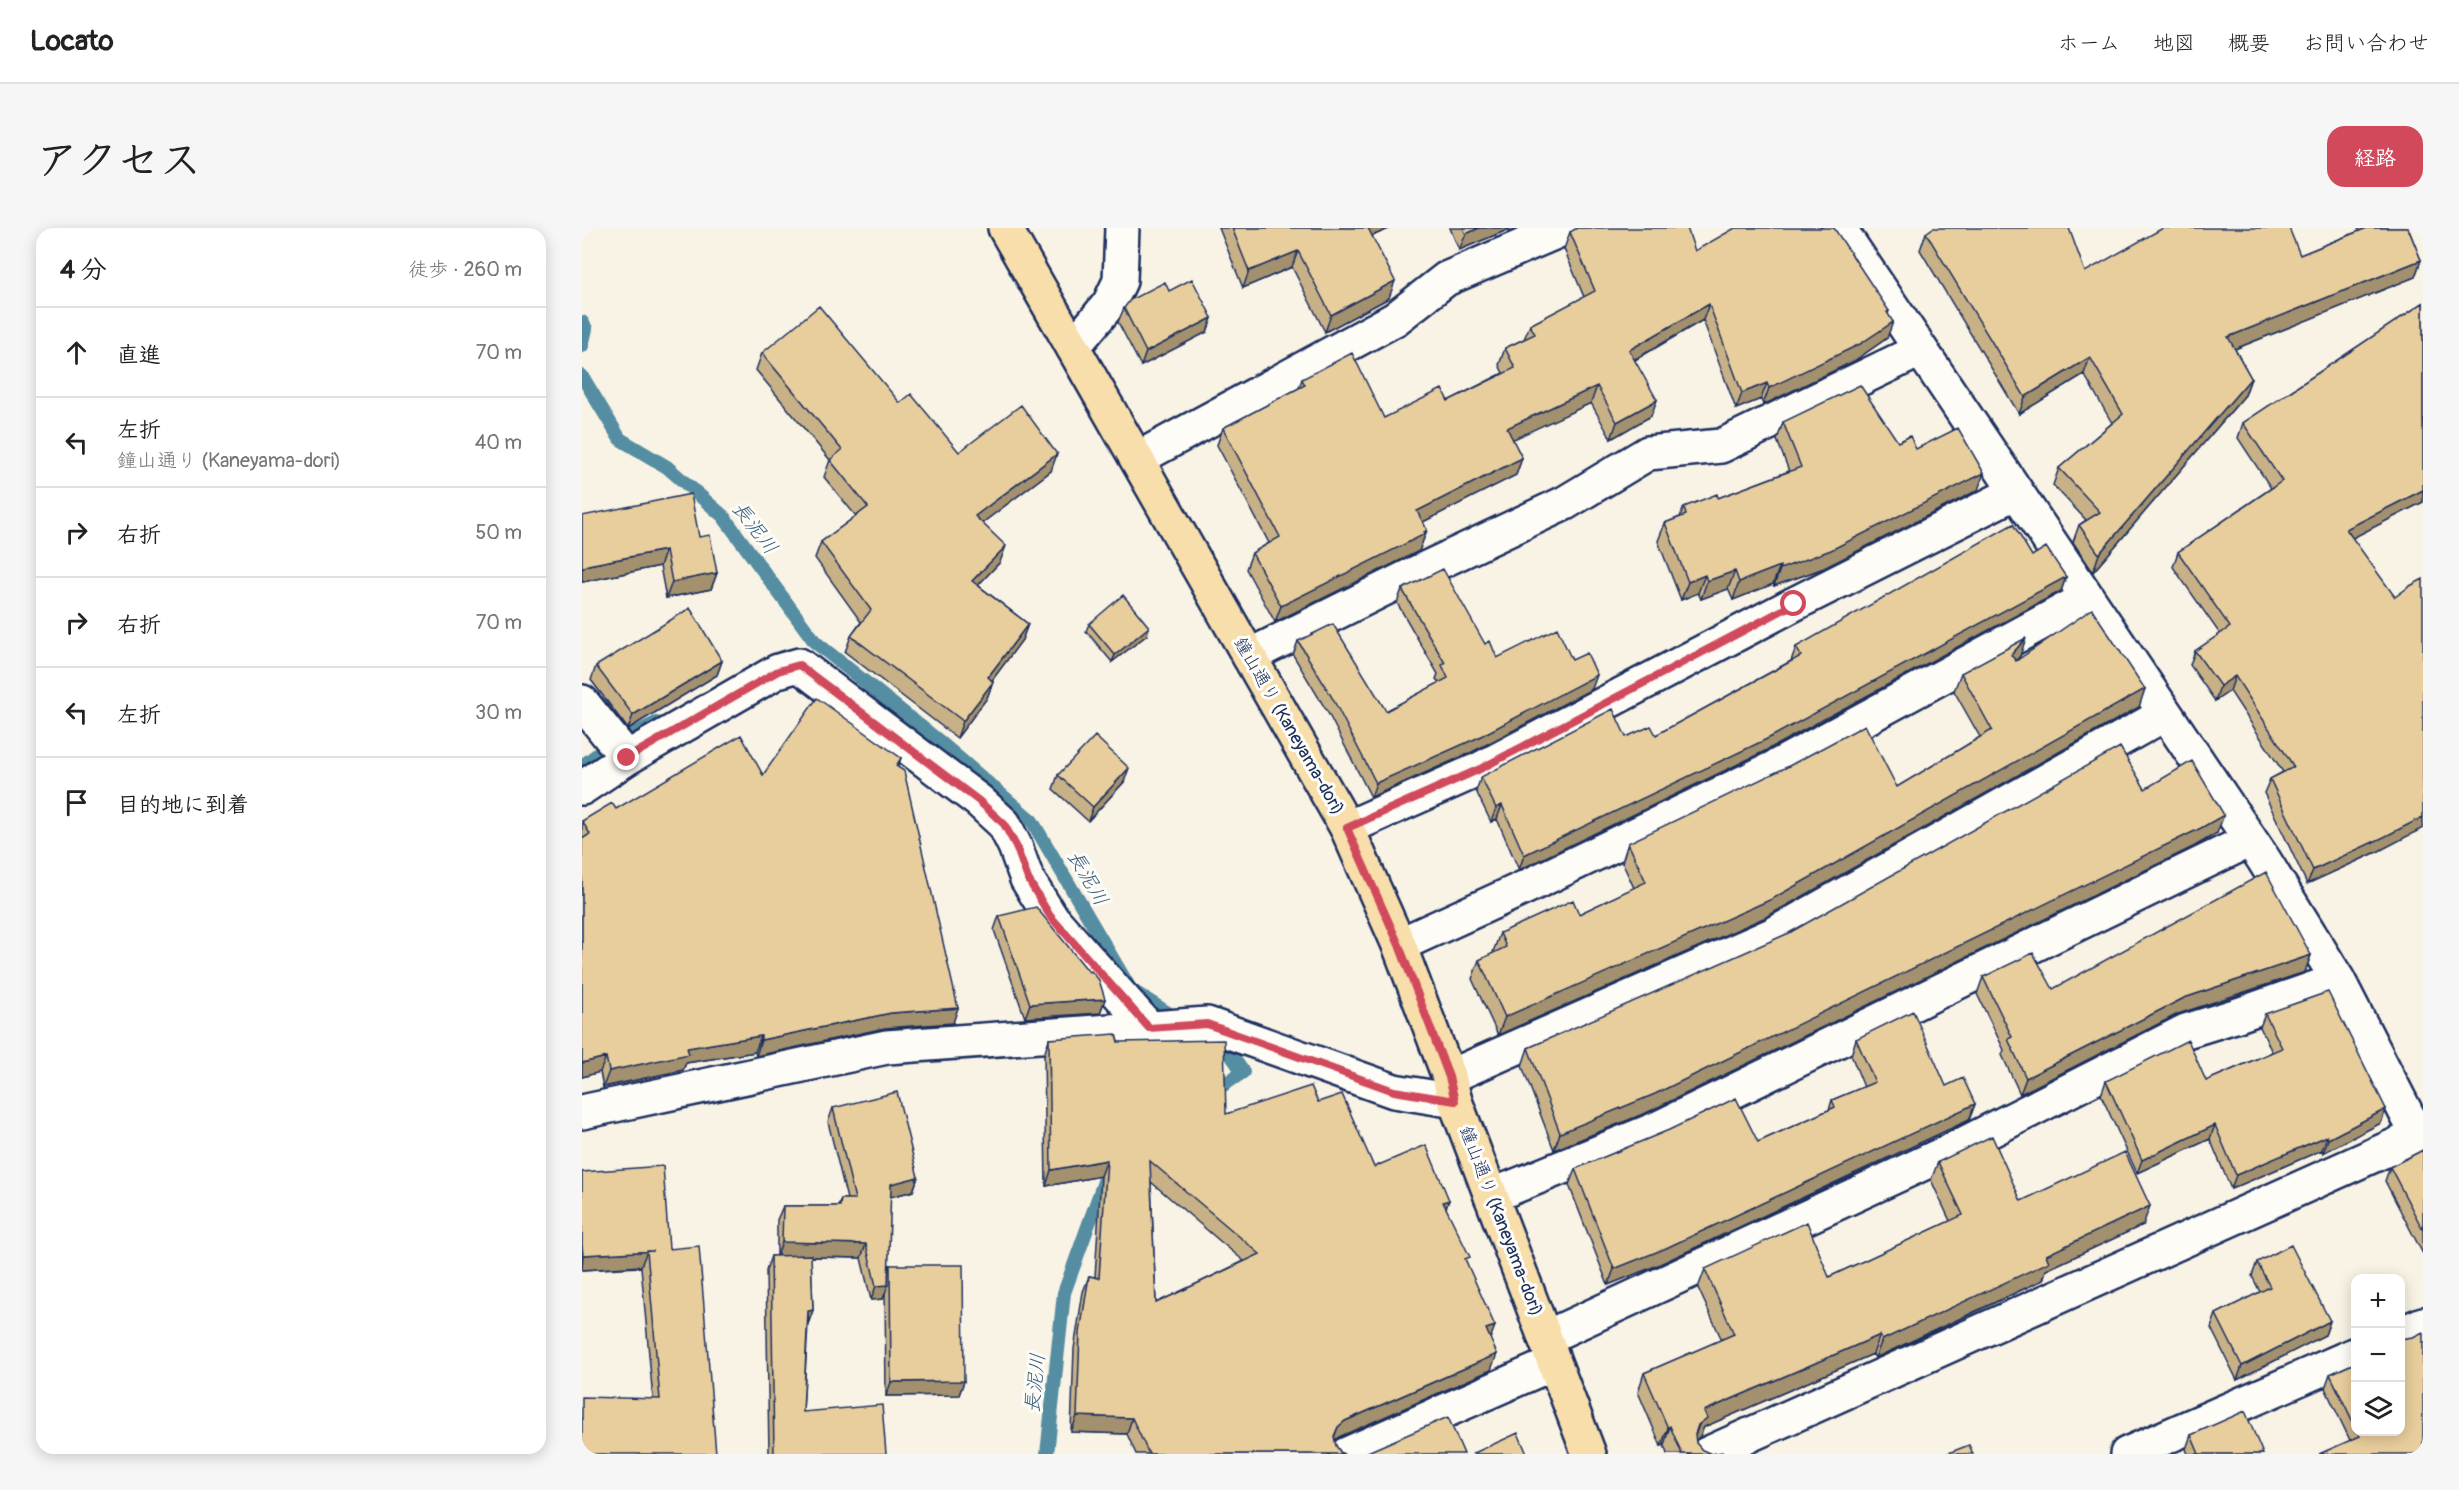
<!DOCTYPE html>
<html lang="ja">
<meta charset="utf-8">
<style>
body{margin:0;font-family:Pangolin,"Klee One",sans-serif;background:#f6f6f6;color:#222}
.controls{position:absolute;right:18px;bottom:18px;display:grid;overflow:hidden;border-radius:12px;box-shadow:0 3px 15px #0003}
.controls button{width:54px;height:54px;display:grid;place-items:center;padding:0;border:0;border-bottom:2px solid #e0e0e0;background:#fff;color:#222;font:30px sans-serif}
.stop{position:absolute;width:18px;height:18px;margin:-14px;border:4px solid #d1495b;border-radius:50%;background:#fff}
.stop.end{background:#d1495b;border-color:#fff;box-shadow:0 2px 6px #0008}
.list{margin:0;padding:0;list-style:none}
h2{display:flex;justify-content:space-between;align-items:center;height:78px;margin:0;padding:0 24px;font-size:26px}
h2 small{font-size:20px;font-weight:400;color:#767676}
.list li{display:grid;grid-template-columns:39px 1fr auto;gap:18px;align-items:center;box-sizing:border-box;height:90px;padding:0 24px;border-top:2px solid #e0e0e0}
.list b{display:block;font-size:22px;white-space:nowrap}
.list p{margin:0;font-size:20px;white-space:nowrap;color:#767676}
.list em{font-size:20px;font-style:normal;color:#767676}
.icon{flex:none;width:33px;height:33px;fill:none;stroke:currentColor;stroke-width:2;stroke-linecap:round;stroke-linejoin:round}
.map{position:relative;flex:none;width:1841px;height:1226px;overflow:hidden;border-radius:18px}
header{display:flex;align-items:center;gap:36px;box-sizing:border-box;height:84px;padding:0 30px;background:#fff;border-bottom:2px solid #e0e0e0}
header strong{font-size:28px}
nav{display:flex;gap:33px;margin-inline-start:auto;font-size:21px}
.intro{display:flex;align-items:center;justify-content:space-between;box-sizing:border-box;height:144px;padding:0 36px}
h1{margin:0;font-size:42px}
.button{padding:15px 27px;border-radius:18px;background:#d1495b;color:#fff;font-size:21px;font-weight:700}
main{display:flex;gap:36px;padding:0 36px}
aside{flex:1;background:#fff;border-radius:18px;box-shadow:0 3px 15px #0003}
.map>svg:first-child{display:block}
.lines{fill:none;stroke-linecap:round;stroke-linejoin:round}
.stream{stroke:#558da3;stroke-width:14}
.minor-casing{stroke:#1b2f5e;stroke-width:38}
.major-casing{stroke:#1b2f5e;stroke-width:38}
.minor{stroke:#fdfcf7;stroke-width:33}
.major{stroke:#f8deab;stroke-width:33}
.wall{fill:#c8b187;stroke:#1b2f5e;stroke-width:1.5;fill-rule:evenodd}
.shaded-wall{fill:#a3906e;stroke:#1b2f5e;stroke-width:1.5}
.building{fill:#e9ce9d;stroke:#1b2f5e;stroke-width:1.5;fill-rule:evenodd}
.route{stroke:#d1495b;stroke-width:8}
.labels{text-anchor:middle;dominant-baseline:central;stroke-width:6;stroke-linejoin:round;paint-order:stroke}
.street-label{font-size:18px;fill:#1b2f5e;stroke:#fdfcf7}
.water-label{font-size:20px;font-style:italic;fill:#385e80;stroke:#fdfcf7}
</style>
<header>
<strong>Locato</strong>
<nav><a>ホーム</a><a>地図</a><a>概要</a><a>お問い合わせ</a></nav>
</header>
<div class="intro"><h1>アクセス</h1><a class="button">経路</a></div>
<main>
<aside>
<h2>4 分<small>徒歩 · 260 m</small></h2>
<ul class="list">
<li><svg class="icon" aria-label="ahead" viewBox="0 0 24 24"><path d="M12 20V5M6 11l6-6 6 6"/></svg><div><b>直進</b></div><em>70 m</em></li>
<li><svg class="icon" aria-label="left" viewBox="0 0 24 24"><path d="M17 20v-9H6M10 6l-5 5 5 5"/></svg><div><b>左折</b><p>鐘山通り (Kaneyama-dori)</p></div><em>40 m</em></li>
<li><svg class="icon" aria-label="right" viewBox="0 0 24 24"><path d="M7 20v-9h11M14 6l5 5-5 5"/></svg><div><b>右折</b></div><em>50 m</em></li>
<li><svg class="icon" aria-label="right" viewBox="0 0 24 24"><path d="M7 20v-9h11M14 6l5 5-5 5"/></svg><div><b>右折</b></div><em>70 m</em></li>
<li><svg class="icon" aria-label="left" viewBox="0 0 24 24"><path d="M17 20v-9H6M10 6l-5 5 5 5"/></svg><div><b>左折</b></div><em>30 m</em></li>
<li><svg class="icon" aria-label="arrive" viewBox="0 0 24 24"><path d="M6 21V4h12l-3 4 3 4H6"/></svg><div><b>目的地に到着</b></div></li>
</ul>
</aside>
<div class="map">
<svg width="1841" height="1226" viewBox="0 0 1841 1226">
<rect width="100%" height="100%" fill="#f9f3e5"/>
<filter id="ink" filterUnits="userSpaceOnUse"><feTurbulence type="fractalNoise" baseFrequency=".0167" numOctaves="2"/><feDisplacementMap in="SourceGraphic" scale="12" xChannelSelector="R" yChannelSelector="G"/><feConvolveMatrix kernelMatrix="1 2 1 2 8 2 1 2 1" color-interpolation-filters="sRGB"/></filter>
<g filter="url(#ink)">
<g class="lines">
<path class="stream" d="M0,94L4,101L0,118
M0,148L38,211L85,239L141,288L233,414L358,514L450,593L549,762L597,792
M0,538L24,520L74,495
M627,810L645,821L661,844L628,866
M465,1226L482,1065L524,948"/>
<g class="minor-casing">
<path id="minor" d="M1257,0L1682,632L1756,752L1841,918
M491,119L527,76L538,53L540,0
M555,231L813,91L864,51L983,0
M667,428L832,346L983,275L1066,225L1139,218L1338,122
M0,474L45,530
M0,560L45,530L196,443L217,437L397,573L422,596L433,618L445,651L468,688L567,800
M765,600L898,541L1212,376L1434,264
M817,717L944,659L1190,541L1505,370
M867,849L1192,706L1583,486
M0,884L305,819L625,796L812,863L873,873
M909,968L1074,901L1668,612
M1818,1106L1841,1096
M963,1110L1370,922L1604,803L1656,787L1756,752
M765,1226L972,1135
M1125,1226L1841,905
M1545,1226L1774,1126"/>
</g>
<g class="major-casing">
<path id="major" d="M423,0L765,600L817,717L867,849L873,873L1007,1226"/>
</g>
<use href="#minor" class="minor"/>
<use href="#major" class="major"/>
</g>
<path class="wall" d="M637,0H809L790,8L807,70L743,104L710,39L661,60Z
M868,0H930L877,22Z
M1776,0H1826L1839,32L1833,49L1653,121L1669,150L1663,167L1511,344L1491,314L1497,297L1504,292L1471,257L1477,240L1530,195L1502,146L1437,186L1338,22L1344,5L1503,44L1718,27L1777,3Z
M988,4L1113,23L1307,83L1306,86L1305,110L1272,133L1181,177L1179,171L1154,181L1121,92L1053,132L1069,188L1029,211L1009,175L930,211L940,230L934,247L841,294L845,302L837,323L693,394L664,341L670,325L687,315L635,217L641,200L717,160L720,151L802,190L866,173L921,145L917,137L923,120L942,111L948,97L1002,69L982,21Z
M587,63L630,90L625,104L559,138L536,94L542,80Z
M1841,75V274L1770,310L1797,623L1725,656L1682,565L1688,551L1701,544L1648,463L1633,473L1608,437L1613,423L1638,406L1591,339L1596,324L1689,260L1656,210L1661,195Z
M180,125L318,175L377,224L469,243L400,295L418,334L396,357L446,396L440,412L410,452L411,454L405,470L375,510L263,424L269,408L279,394L233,330L239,314L274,288L242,249L248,232L174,142Z
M1201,194L1316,214L1334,221L1396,262L1242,340L1192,358L1191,356L1151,372L1146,361L1119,371L1116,365L1099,372L1076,313L1083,295L1098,289L1102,279L1136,270L1207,243L1195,212Z
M0,288L117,309L135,345L129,361L84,370L78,338L0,354Z
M1450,328L1484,349L1479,363L1181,524L937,642L915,591L909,594L894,563L899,549L1044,509L1074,507L1209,433L1214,419Z
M820,361L903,416L915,430L990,432L1010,461L890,524L789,569L746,485L711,427L716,413L804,483L857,455L854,451L856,446L815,375Z
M507,396L565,407L530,434L504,403Z
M1438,428L1434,433L1557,479L1184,689L916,807L890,751L897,732L912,725L911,724L918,705L997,686L1052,660L1040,634L1046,615L1315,559L1398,509L1372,463L1379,445Z
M140,433L135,447L46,501L9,452L14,438Z
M319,530L316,539L371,795L303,800L174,828L173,824L104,835L101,842L21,859L18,844L0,849V593L34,581L181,547Z
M476,547L542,554L506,593L471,561Z
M1563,561L1635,605L1613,618L1066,884L972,922L940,838L946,820Z
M417,688L523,771L518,785L443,790L412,702Z
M1729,727L1723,744L1596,786L1438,866L1420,827L1422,822L1395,766L1401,749L1471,761Z
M1683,786L1804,881L1799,895L1741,925L1740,922L1649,961L1628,911L1555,945L1519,867L1524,853H1624L1690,824L1678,799Z
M467,811L536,814L644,886L736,874L792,939L867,972L864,980L885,1036L908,1110L909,1142L757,1209L753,1212L754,1218L759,1225L762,1226H554L545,1206L489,1204L492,1121L501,1064L507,1048L513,1049L519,948L464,958L462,827ZM569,954L639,1014L662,1033L574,1075Z
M1274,811L1364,858L1393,876L1387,892L1076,1037L1026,1057L987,957L993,941L1176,914L1247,882L1250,872L1282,859L1269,827Z
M251,880L336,949L331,963L308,969L306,1043L308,1037L382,1153L377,1167L304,1168L303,1063L301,1071L289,1072L279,1030L229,1029L231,1082L226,1096L221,1184L304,1226H187L184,1042L189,1028H195V992L201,978H256L259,971H265L246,894Z
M1841,922V1026L1803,953L1808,939Z
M1356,934L1439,973L1561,997L1464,1042L1461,1052L1323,1117L1293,1130L1291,1126L1122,1199L1118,1208L1114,1212V1215L1120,1222L1129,1226H1141H1085L1082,1217L1079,1218L1056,1164L1062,1145L1140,1112L1116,1060L1123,1041L1247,1049L1368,993L1349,952Z
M0,944L87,1021L134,1226L71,1171L59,1039L0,1042Z
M1675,1034L1748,1093L1743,1107L1655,1152L1629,1100L1634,1086L1678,1064L1670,1048Z
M1831,1109L1841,1226L1768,1212L1743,1160L1748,1146L1773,1135V1203H1818Z
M1609,1207L1681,1226H1606L1604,1221Z"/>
<path class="shaded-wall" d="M783,0H809L778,13Z
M897,0H930L877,22L884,6Z
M716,23L710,39L661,60L667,43Z
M1839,32L1833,49L1640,126L1646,109Z
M813,53L807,70L743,104L749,87Z
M1127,76L1121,92L1041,138L1047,122Z
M630,90L625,104L559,138L564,124Z
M1311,94L1305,110L1272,133L1181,177L1187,160Z
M1508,129L1502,146L1437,186L1443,169Z
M1669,150L1663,167L1511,344L1517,326Z
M1185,155L1179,171L1154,181L1160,165Z
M1015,158L1009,175L919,217L925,200Z
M1075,172L1069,188L1029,211L1035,194Z
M475,226L469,243L387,305L393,288Z
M940,230L934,247L829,300L835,283Z
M1402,245L1396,262L1242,340L1192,358L1198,341Z
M1841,262V274L1759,316L1764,301Z
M845,302L837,323L693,394L699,378Z
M424,318L418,334L384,370L390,353Z
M84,322L78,338L0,354V341L6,337Z
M1198,338L1191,356L1151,372L1157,354Z
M1153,343L1146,361L1119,371L1125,353Z
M135,345L129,361L84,370L90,354Z
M1123,347L1116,365L1099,372L1106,354Z
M1484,349L1479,363L1181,524L937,642L942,627Z
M446,396L440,412L400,466L406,449Z
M567,399L565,407L530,434L533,427Z
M1444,410L1438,428L1422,446L1429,427Z
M140,433L135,447L46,501L51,487Z
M1015,447L1010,461L890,524L789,569L794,555Z
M1653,448L1648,463L1633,473L1638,458Z
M411,454L405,470L375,510L381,493Z
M1563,461L1557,479L1184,689L916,807L923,789Z
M547,540L542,554L506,593L511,579Z
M920,577L915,591L909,594L914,580Z
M1642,587L1635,605L1613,618L1066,884L972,922L978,905Z
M1841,589V600L1797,623L1725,656L1731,642Z
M1729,727L1723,744L1596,786L1438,866L1444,850L1602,770Z
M523,771L518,785L443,790L448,776Z
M376,780L371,795L303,800L174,828L179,812L309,785Z
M179,808L173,824L104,835L101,842L21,859L27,843L105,820Z
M24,829L18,844L0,849V835Z
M1393,876L1387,892L1076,1037L1026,1057L1032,1041Z
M1804,881L1799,895L1741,925L1746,911Z
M1633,897L1628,911L1555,945L1560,932Z
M1745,908L1740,922L1649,961L1654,947Z
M525,932L519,948L464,958L469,942Z
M336,949L331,963L304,970L309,956Z
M867,972L861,987V974Z
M1568,978L1561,997L1464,1042L1461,1052L1293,1130L1300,1112L1464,1027Z
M200,1014L284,1016L279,1030L195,1028Z
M65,1023L59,1038L0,1042L1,1027L72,1023Z
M306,1057L301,1071L289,1072L294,1058Z
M231,1082L226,1096V1083Z
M1748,1093L1743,1107L1655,1152L1660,1138Z
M913,1098L907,1114L904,1101Z
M1298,1107L1291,1126L1122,1199L1118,1208L1110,1216L1122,1183Z
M915,1126L909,1142L757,1209L750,1214L747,1223L756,1199L763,1193Z
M382,1153L377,1167L304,1168L309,1154Z
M495,1188L550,1190L545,1206L489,1204Z
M1088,1198L1082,1217L1079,1218L1086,1200Z"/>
<path class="building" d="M650,0H786L813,53L749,87L716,23L667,43Z
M881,0H897L884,6Z
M995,0H1105L1113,23L1153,0H1252L1307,83L1305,84L1311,94L1278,116L1187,160L1185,155L1160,165L1127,76L1047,122L1075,172L1035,194L1015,158L925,200L940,230L835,283L845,302L842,304L843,306L699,378L670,325L698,309L641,200L723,157L720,151L770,125L802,190L860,161L866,173L933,140L923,120L953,106L948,97L1013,63L988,4Z
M1351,0H1487L1503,44L1581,0H1707L1718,27L1785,0H1826L1839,32L1646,109L1669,150L1517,326L1497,297L1518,284L1477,240L1541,186L1508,129L1443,169L1344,5Z
M610,51L630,90L564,124L542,80L548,72L583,54L587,63Z
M1841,75V262L1764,301L1813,369L1828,358L1841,351V589L1802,609L1731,642L1688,551L1712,539L1653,448L1638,458L1613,423L1648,399L1596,324L1700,253L1661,195Z
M237,78L318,175L329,166L377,224L439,177L475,226L393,288L424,318L390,353L446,396L406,449L411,454L381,493L269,408L289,382L239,314L286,279L248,232L260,222L180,125Z
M1278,157L1316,214L1328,208L1334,221L1376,200L1402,245L1249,322L1198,341V338L1157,354L1153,343L1125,353L1123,347L1106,354L1083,295L1104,287L1102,279L1135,266L1136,270L1219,239L1201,194Z
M109,266L117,309L128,307L135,345L90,354L84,322L6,337L0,341V288Z
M1431,296L1450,328L1464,319L1484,349L1187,510L942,627L920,577L914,580L899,549L1031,481L1044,509L1069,498L1074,507L1219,428L1214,419Z
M861,341L903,416L908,413L915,430L975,400L990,432L1005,425L1015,447L895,510L794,555L751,471L716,413L751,396L804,483L866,450L860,437L863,435L820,361Z
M541,367L567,399L533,427L507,396Z
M108,380L140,433L51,487L14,438Z
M1510,381L1563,461L1190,671L923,789L897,732L924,719L918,705L991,672L997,686L1064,654L1046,615L1205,539L1283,497L1315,559L1410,502L1379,445L1444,410L1429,427L1434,433Z
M235,470L319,530L314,538L322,543L376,780L309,785L179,812V808L105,820L107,826L27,843L24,829L0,835V611L8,606L0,593L30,575L34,581L159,507L181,547Z
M513,508L547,540L511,579L476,547Z
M1538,519L1563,561L1610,533L1642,587L1619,600L1073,866L978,905L946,820L1207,705Z
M1684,644L1729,727L1602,770L1444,850L1426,811L1430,809L1401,749L1451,725L1471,761Z
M454,679L507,744L509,743L517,752L523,771L448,776L417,688Z
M1746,764L1804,881L1746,911L1745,908L1654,947L1633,897L1560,932L1524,853L1606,812L1624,853L1700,820L1683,786Z
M1331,783L1364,858L1381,850L1393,876L1082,1021L1032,1041L993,941L1087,902L1154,870L1176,914L1253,879L1250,872L1293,854L1274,811Z
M534,806L536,814L642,812L644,886L729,858L736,874L760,866L792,939L844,917L867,972L861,974L888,1029L883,1031L913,1098L904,1101L915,1126L763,1193L756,1199L752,1208L754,1218L759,1225L762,1226H567L550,1190L495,1188L498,1105L507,1048L517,1050L525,932L469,942L467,811ZM568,933L678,1026L574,1075Z
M315,864L336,949L309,956L306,1057L294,1058L284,1016L200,1014L201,978H258L259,971H273L251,880Z
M1410,908L1439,973L1543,924L1568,978L1464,1027L1467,1034L1330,1098L1300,1112L1298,1107L1122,1183L1125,1190L1116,1197L1113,1206L1114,1215L1120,1222L1129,1226L1140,1224L1141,1226H1100L1088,1198L1086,1200L1062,1145L1152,1106L1123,1041L1225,994L1247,1049L1381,987L1356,934Z
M1841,922V1002L1808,939Z
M81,938L87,1021L117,1018L134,1226H0V1169L78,1171L65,1023H72L1,1027L0,1017V944Z
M1709,1017L1748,1093L1660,1138L1634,1086L1688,1059L1675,1034Z
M229,1027L231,1082L226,1083L221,1184L300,1177L304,1226H192L189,1028Z
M308,1037H381L382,1153L309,1154Z
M1841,1104V1226H1737L1778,1208L1776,1203H1818V1111L1831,1109Z
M1773,1135V1198L1748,1146Z
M1663,1183L1681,1226H1617L1609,1207Z
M866,1189L882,1226H781Z
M936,1205L945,1226H890Z
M1387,1217L1391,1226H1364Z"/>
</g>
<g class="lines" filter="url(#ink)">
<path class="route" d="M45,530L196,443L217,437L397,573L422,596L434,618L446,651L468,688L567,800L625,796L812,863L873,873L867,849L817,717L765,600L898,541L1212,376"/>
</g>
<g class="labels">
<g class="street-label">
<text transform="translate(707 498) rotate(60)">鐘山通り (Kaneyama-dori)</text>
<text transform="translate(919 993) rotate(69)">鐘山通り (Kaneyama-dori)</text>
</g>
<g class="water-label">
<text transform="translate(173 300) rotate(52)">長泥川</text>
<text transform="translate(506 650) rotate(60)">長泥川</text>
<text transform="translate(453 1155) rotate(-84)">長泥川</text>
</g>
</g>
</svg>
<div class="controls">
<button>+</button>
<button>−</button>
<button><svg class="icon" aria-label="layers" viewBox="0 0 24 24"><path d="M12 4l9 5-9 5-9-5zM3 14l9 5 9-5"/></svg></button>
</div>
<div class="stop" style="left:1212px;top:376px"></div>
<div class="stop end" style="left:45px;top:530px"></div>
</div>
</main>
